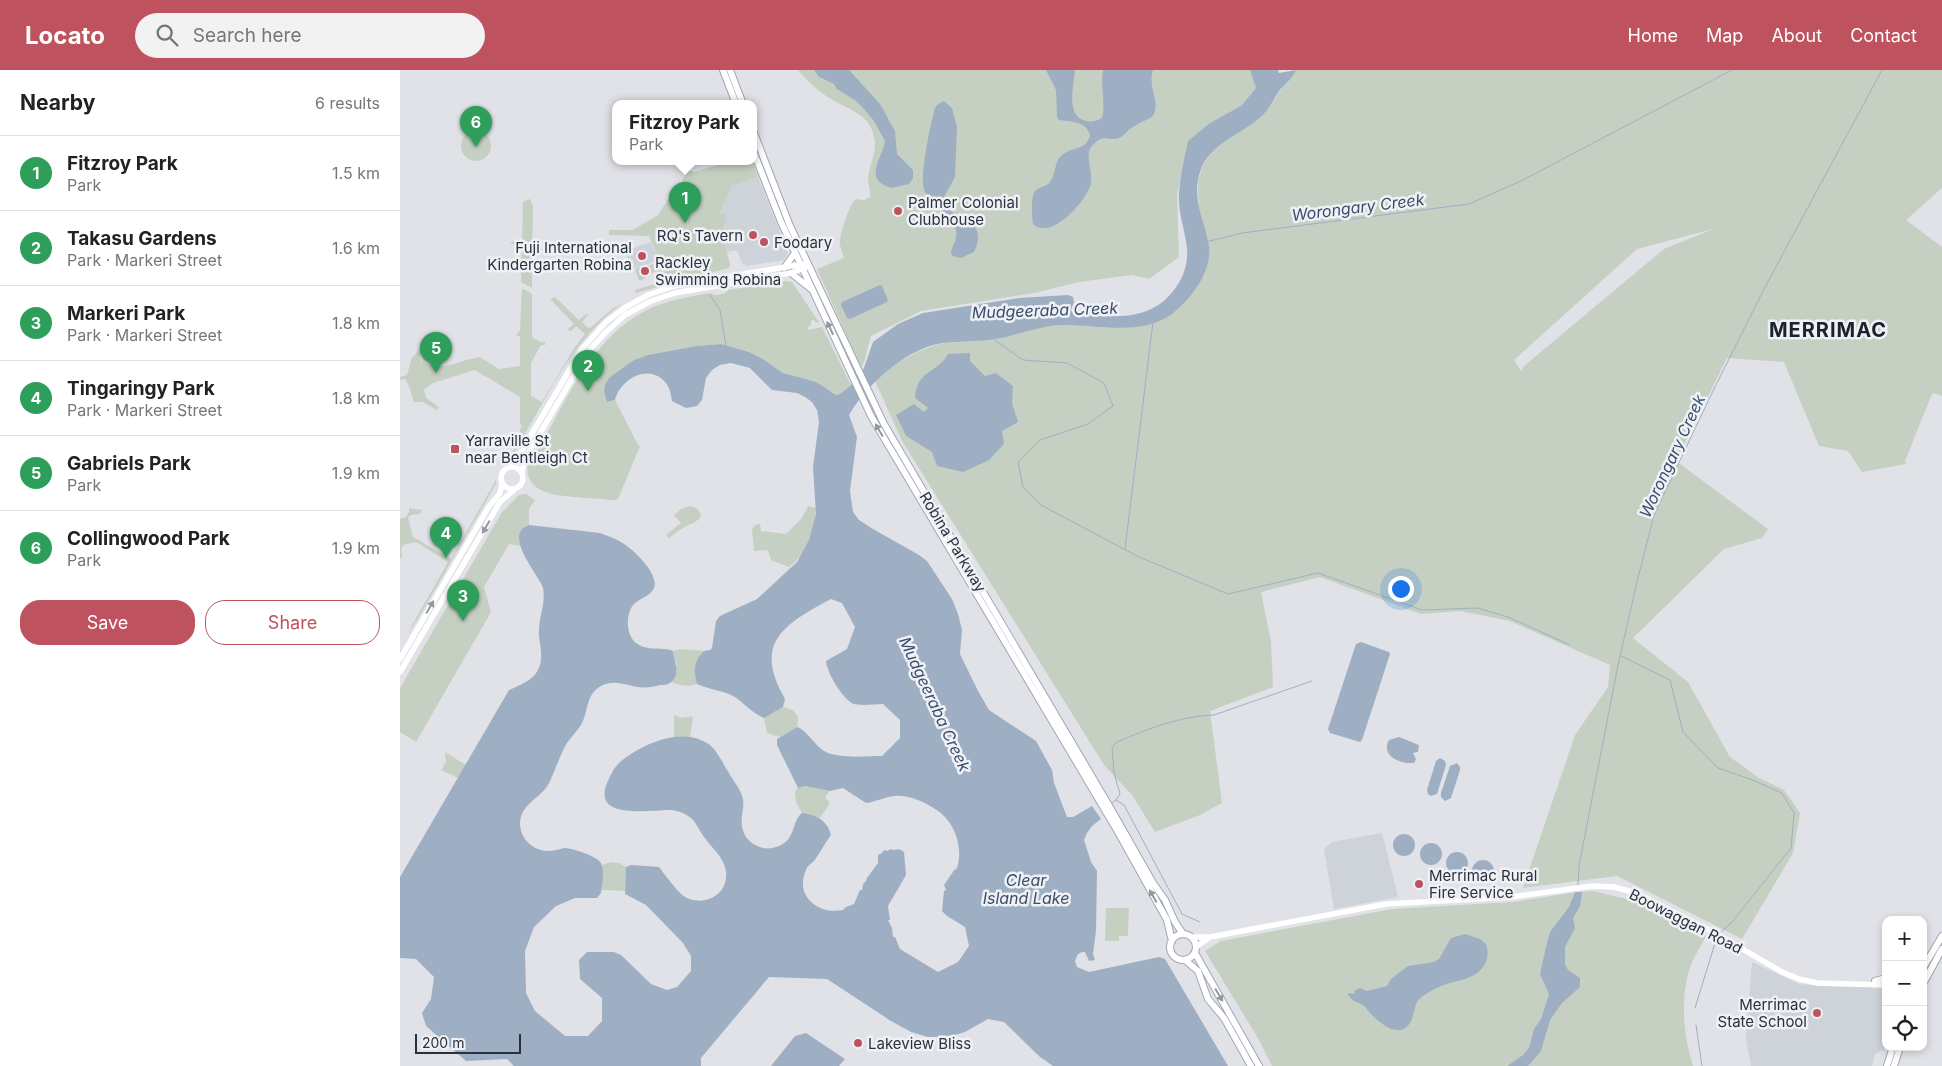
<!DOCTYPE html>
<meta charset="utf-8">
<style>
body{margin:0;font-family:Inter,sans-serif;background:#f2f2f2;color:#222}
.controls{position:absolute;right:15px;bottom:15px;display:grid;overflow:hidden;border-radius:10px;box-shadow:0 2px 8px #0003}
.controls button{width:45px;height:45px;display:grid;place-items:center;padding:0;border:0;border-bottom:1px solid #e0e0e0;background:#fff;color:#222;font:25px sans-serif}
.scale{position:absolute;left:15px;bottom:12px;width:106px;box-sizing:border-box;padding-left:5px;border:2px solid #2a303d;border-top:0;font-size:14px;line-height:18px;white-space:nowrap;color:#2a303d;-webkit-text-stroke:4px #eff1f5;paint-order:stroke}
.you{position:absolute;left:1000px;top:518px;width:18px;height:18px;margin:-12px;border:4px solid #fff;border-radius:50%;background:#1a73e8;box-shadow:0 0 0 8px #1a73e833}
.badge{display:grid;place-items:center;width:32px;height:32px;border-radius:50%;background:#bf525f;color:#fff;font-size:16px;font-weight:700}
.pin{position:absolute;translate:-50% -41px;filter:drop-shadow(0 1px 2px #0008)}
.pin::after{content:'';position:absolute;top:26px;width:18px;height:15px;background:inherit;clip-path:polygon(0 0,100% 0,50% 100%)}
.popup{position:absolute;left:212px;top:30px;width:145px;height:65px;box-sizing:border-box;display:grid;place-content:center;border-radius:10px;background:#fff;filter:drop-shadow(0 1px 4px #0005);font-size:16px;white-space:nowrap;color:#767676}
.popup b{font-size:19px;color:#222}
.popup::after{content:'';position:absolute;left:50%;top:100%;margin-left:-10px;border:10px solid transparent;border-top-color:#fff}
.list{margin:0;padding:0;list-style:none}
h2{display:flex;justify-content:space-between;align-items:center;height:65px;margin:0;padding:0 20px;font-size:21px}
h2 small{font-size:16px;font-weight:400;color:#767676}
.list li{display:grid;grid-template-columns:32px 1fr auto;gap:15px;align-items:center;box-sizing:border-box;height:75px;padding:0 20px;border-top:1px solid #e0e0e0}
.list b{display:block;font-size:19px;white-space:nowrap}
.list p{margin:0;font-size:16px;white-space:nowrap;color:#767676}
.list em{font-size:16px;font-style:normal;color:#767676}
.actions{display:flex;gap:10px;padding:15px 20px}
.actions a{flex:1;padding:11px 0;border:1px solid #bf525f;border-radius:20px;text-align:center;font-size:18px;color:#bf525f}
.actions .main{background:#bf525f;color:#fff}
.icon{flex:none;width:28px;height:28px;fill:none;stroke:currentColor;stroke-width:2;stroke-linecap:round;stroke-linejoin:round}
.map{position:relative;flex:none;width:1542px;height:996px;overflow:hidden}
header{display:flex;align-items:center;gap:30px;box-sizing:border-box;height:70px;padding:0 25px;background:#bf525f;color:#fff}
header strong{font-size:24px}
nav{display:flex;gap:28px;margin-inline-start:auto;font-size:18px}
.search{width:350px;height:45px;background:#f2f2f2;display:flex;align-items:center;gap:12px;box-sizing:border-box;padding:0 18px;border-radius:28px;color:#767676;font-size:19px}
main{display:flex}
aside{flex:1;background:#fff}
.map>svg:first-child{display:block}
.built{fill:#ced2d9}
.green{fill:#c5d0c2;fill-rule:evenodd}
.water{fill:#9fafc3}
.lines{fill:none;stroke-linecap:round;stroke-linejoin:round}
.stream{stroke:#9fafc3;stroke-width:1}
.primary-casing{stroke:#a0a7b2;stroke-width:8}
.secondary{stroke:#fff;stroke-width:5.5}
.primary{stroke:#fff;stroke-width:6}
.oneway{fill:#94989e}
.poi-dot{fill:#bf525f;stroke:#eff1f5;stroke-width:2}
.labels{text-anchor:middle;dominant-baseline:central;stroke-width:5;stroke-linejoin:round;paint-order:stroke}
.poi-label{font-size:15px;fill:#2a303d;stroke:#eff1f5;text-anchor:start}
.street-label{font-size:15px;fill:#2a303d;stroke:#eff1f5}
.water-label{font-size:16px;font-style:italic;fill:#394e6c;stroke:#eff1f5}
.district-label{font-size:20px;font-weight:bold;letter-spacing:1px;fill:#1c222e;stroke:#eff1f5}
</style>
<header>
<strong>Locato</strong>
<div class="search"><svg class="icon" aria-label="search" viewBox="0 0 24 24"><circle cx="10" cy="10" r="6"/><path d="M15 15l6 6"/></svg>Search here</div>
<nav><a>Home</a><a>Map</a><a>About</a><a>Contact</a></nav>
</header>
<main>
<aside>
<h2>Nearby<small>6 results</small></h2>
<ul class="list">
<li><span class="badge" style="background:#2e9e5b">1</span><div><b>Fitzroy Park</b><p>Park</p></div><em>1.5 km</em></li>
<li><span class="badge" style="background:#2e9e5b">2</span><div><b>Takasu Gardens</b><p>Park · Markeri Street</p></div><em>1.6 km</em></li>
<li><span class="badge" style="background:#2e9e5b">3</span><div><b>Markeri Park</b><p>Park · Markeri Street</p></div><em>1.8 km</em></li>
<li><span class="badge" style="background:#2e9e5b">4</span><div><b>Tingaringy Park</b><p>Park · Markeri Street</p></div><em>1.8 km</em></li>
<li><span class="badge" style="background:#2e9e5b">5</span><div><b>Gabriels Park</b><p>Park</p></div><em>1.9 km</em></li>
<li><span class="badge" style="background:#2e9e5b">6</span><div><b>Collingwood Park</b><p>Park</p></div><em>1.9 km</em></li>
</ul>
<div class="actions"><a class="main">Save</a><a>Share</a></div>
</aside>
<div class="map">
<svg width="1542" height="996" viewBox="0 0 1542 996">
<rect width="100%" height="100%" fill="#e0e2e7"/>
<path class="built" d="M358,107L388,183L384,190L347,196L342,193L337,180L327,182L323,167L326,146L320,144L332,116Z
M251,172L259,190L232,199L225,181Z
M982,763L998,827L934,839L924,779L932,772Z
M1352,892L1399,914L1424,916L1486,917V975L1485,979L1475,984L1472,996H1351L1346,969Z"/>
<path class="green" d="M398,0H850L856,18L841,36L788,71L777,125L779,187L749,209L732,205L679,212L634,223L521,241L471,266C467,277 467,288 461,298L417,199L444,188C443,184 441,179 440,175C439,166 449,134 456,129L464,130L470,127C471,119 468,115 468,108C469,97 475,86 475,74C473,45 453,42 433,30C419,22 408,12 398,0Z
M896,0H1542V118L1506,150L1542,177V326L1534,323L1532,324L1505,391L1506,394L1462,402L1448,381L1419,376L1384,292L1327,288L1276,391L1368,459L1362,468L1324,479L1233,568L1288,612L1330,687L1359,708L1384,720L1400,743L1393,783L1342,869L1217,806L1123,818L1175,665L1208,617L1210,595L1110,551L1060,541L1021,544L920,507L861,522L871,572L873,617L810,641L822,733L800,745L755,762L732,725L704,695L502,371L475,311C489,296 519,279 540,274C553,271 568,273 582,270C609,266 636,255 664,255C699,253 740,266 771,244C781,237 789,226 797,217C798,194 802,170 800,148C799,131 795,114 802,98C812,74 843,62 862,46C870,39 874,29 880,21C885,13 892,9 896,0ZM1313,159L1264,179L1124,296L1121,301L1114,290L1237,179Z
M61 76a15 15 0 1 1 30 0a15 15 0 1 1-30 0Z
M328,92H353L358,107L332,116L320,143L326,145L323,167L330,194L329,198L236,223L235,220L268,210L262,196L263,202L258,204L257,201L245,205L246,208L239,211L235,199L240,197L241,199L260,191L249,166L209,165V160H232L257,146L272,124L282,119L283,109L287,99L294,102Z
M130,129L133,137L132,191L138,192V194H132V218L121,212L122,174H111V172L122,171L123,132Z
M384,211L392,212L419,252L417,253L413,250L411,251V255L407,258L408,260L422,257L451,315L440,324L436,325L418,313L383,303L363,289L349,282L321,274L296,276L248,285L234,290L204,322L207,332L215,330L238,375L240,376L218,429L215,430C205,430 197,428 187,428C165,426 121,427 128,392L133,389C166,333 193,260 258,235C275,229 293,226 310,223C317,227 324,224 329,220Z
M122,218L132,224V267L140,272H145V275H141L131,293V326L142,332L173,280L185,264L176,256L171,261L167,260L174,254L150,229L155,227L179,250L186,244L188,245L182,252L187,257L190,258L213,238L222,234C173,267 143,335 113,385L111,384L119,371L120,359L122,356L120,353V327L75,300L33,313L24,320L26,328L39,337L36,340L23,332H14L9,316L5,309L0,310V307L7,305L12,287L14,286L26,270L28,273L19,288L21,292C47,302 55,291 80,287L99,299L120,296V267L116,265L120,260Z
M96,410V414L19,547L6,566L48,492L16,472L3,475L1,479L2,488H0V449L6,447L9,442V438L22,440L20,444L10,445L8,448L13,467L51,489Z
M126,424L135,430L129,439V455L125,456L119,470L120,476L109,474L84,517L91,542L16,672L0,662V618L102,442L119,425Z
M290,436L298,439L301,446C296,454 290,453 283,458C278,461 273,465 269,468L266,465L281,453L274,445L281,439Z
M408,436L416,438C416,458 405,486 389,497L371,490L368,481L364,480L354,481L352,459L355,455L360,454L361,461L386,464L402,448Z
M280,579L304,581C296,591 293,601 297,614C288,617 281,616 271,612L277,594L273,584V581Z
M383,637L393,640L398,647L397,657L380,667L367,663L364,648Z
M274,645L282,648L293,646L290,668L274,667Z
M45,682L66,695L58,708L41,700L46,692Z
M405,716L430,721L425,727L430,733L420,748L402,743L396,732L395,722L398,718Z
M211,792L219,793L226,797L225,821L202,820V795Z
M1193,821L1231,830L1256,840L1306,866C1302,874 1297,882 1293,890C1279,922 1283,964 1293,996H872L859,970L805,881L821,871L992,839L1113,832L1178,822Z
M706,838H729L728,866H719V871H705Z"/>
<path class="water" d="M414,0H449L480,34L495,61L497,84L513,100V108L509,114L492,118C462,111 482,88 485,71L474,51L464,39L456,31L437,19L434,14L419,7Z
M646,0H675C674,16 665,46 686,51C692,52 697,51 702,48C706,33 700,16 703,0H753C747,17 762,34 752,47C745,51 737,54 731,58C727,61 724,66 719,68C708,72 704,62 692,76C684,84 693,100 691,113C688,129 651,172 633,154C632,148 631,128 634,123C636,117 645,118 650,112C656,105 654,91 662,85C673,76 685,81 690,66C687,51 672,52 659,50L657,47L656,20Z
M850,0H878L879,3L896,0C892,9 886,13 880,20C874,28 870,38 863,45C844,63 811,73 801,99C790,129 805,149 809,177C812,202 791,229 772,244C742,266 699,255 665,255C641,255 619,265 595,269C578,272 560,271 542,273C506,279 467,314 449,345L457,367L450,421L453,442L459,450L473,459L519,485L527,491L552,529L558,544L562,560L560,584L578,621L589,640L636,671L652,700L654,713L667,747H673L692,736L701,749L692,756L687,763L684,770L691,792L697,801L696,861L693,884L695,890L689,891L685,882H682L678,884L675,891L677,897L689,902L759,887L765,889L828,996H653L640,987L604,952L588,949L565,962L548,967H528L511,962L491,951L427,909L369,907L301,988V996H114L107,989L66,991L26,956L22,943L31,929L34,907L16,889L0,888V807L109,620C125,613 141,607 141,587C142,578 138,569 139,560C139,547 146,532 143,518C140,506 101,464 129,455L200,463C208,466 217,469 224,474C235,481 262,507 253,520C248,527 239,529 234,534C225,544 226,565 236,573C248,582 261,576 273,581C273,588 282,603 271,612C268,615 264,615 260,615C253,617 246,618 238,617C225,615 214,609 201,616C185,625 189,641 181,655C177,661 171,667 167,673C160,685 156,698 150,711C143,728 121,732 120,753C120,769 133,781 149,781C154,781 159,779 164,778C172,778 197,786 201,793C205,801 202,815 201,823L197,828H175L156,836L134,857L125,881L126,923L135,941L165,966H188L202,951V928L180,909L179,890L187,882H214L221,885L251,914L267,920L277,917L291,901V886L283,873L246,835L225,824L226,797L231,795L259,797C266,806 273,816 281,824C297,838 325,829 326,807C327,803 325,796 323,792C319,783 310,776 305,768C300,762 297,754 292,749C287,744 279,741 272,740C255,739 194,751 206,716C209,708 213,699 219,693C241,674 283,655 310,675C318,682 323,694 329,703C333,711 340,718 342,726C347,738 336,751 346,767C352,775 363,780 372,778C398,773 390,752 402,743C417,745 427,750 431,765C425,773 420,783 414,791C411,794 408,795 406,800C394,826 419,845 443,840L446,837L454,834L460,820H462L463,814L466,811L467,808L478,793V785L482,783L484,780L487,781L491,779L494,780L499,779L504,782L506,805L488,836L490,850H488L492,858L493,867H495L500,879L538,902L558,892L569,876L565,857L547,846L542,841L544,821L546,820L544,815L555,799L556,800C563,785 558,760 545,747C536,737 510,724 496,726C486,726 476,732 466,733L443,718L430,721L405,716L398,718L377,675V669L397,657C406,660 413,672 420,678C433,690 466,686 482,686L500,668V650L483,634C475,634 462,636 454,634C443,630 427,603 426,591L447,579L455,557L442,533L431,529C385,554 352,572 385,629L383,637L364,648C352,643 345,634 335,627C323,620 310,620 297,614C293,600 294,591 304,581L310,580L312,578L316,551L320,546L357,529L397,492L409,470L416,444L413,397L419,352L417,340L412,332L405,327L397,323L372,320L350,298L331,293L320,295L312,300L306,308L302,330L297,336L286,338L272,331C271,325 270,318 266,313C249,292 220,309 215,330L207,332L204,322L205,315L209,308L234,290L248,285L296,276L321,274L349,282L363,289L383,303L406,309L418,313L436,325L440,324L450,316L464,298L473,272L498,254L523,243L619,228L668,225L673,227L674,232L671,240L674,245C715,246 753,254 778,214C785,203 788,191 787,178C785,160 778,143 779,124C780,107 784,89 788,71L810,53L841,36L856,18Z
M544,31L552,38L557,57L555,107L545,125L542,133C555,151 590,148 574,182L561,188L553,186L551,183C552,175 558,169 556,161C552,145 533,136 525,122C518,111 531,52 535,38C537,34 540,33 544,31Z
M480,215L482,216L488,230L487,232L450,249L447,248L441,235L442,232Z
M570,283V291L585,306L596,303L613,316L612,333L618,352L602,361L604,374L589,390L563,402L537,396L532,382L506,366L496,345L514,334L524,342L528,338L515,328C517,299 537,304 548,284Z
M961,572L989,582L990,584L962,670L960,672L930,663L928,659L956,574Z
M999,667L1019,675L1018,682L1013,683L1016,689L1014,693C1001,694 980,686 989,670Z
M1040,688L1045,691L1046,695L1037,724L1031,726L1028,724L1027,720L1036,691Z
M1057,693L1060,697V700L1051,728L1045,731L1041,727V723L1050,696Z
M993 775a11 11 0 1 1 22 0a11 11 0 1 1-22 0Z
M1020 784a11 11 0 1 1 22 0a11 11 0 1 1-22 0Z
M1046 793a11 11 0 1 1 22 0a11 11 0 1 1-22 0Z
M1072 801a11 11 0 1 1 22 0a11 11 0 1 1-22 0Z
M1175,822H1182C1180,837 1181,836 1173,848L1175,858L1165,877V894L1168,900L1180,908V917L1162,933L1150,950L1141,981L1128,996H1107L1123,985L1129,978L1134,959L1141,949L1149,924L1140,904L1146,877L1150,862L1169,837Z
M1065,864L1080,869L1086,874C1088,880 1088,884 1087,889C1080,911 1056,909 1039,917C1032,920 1021,926 1017,932C1014,938 1014,945 1011,951C1000,973 975,950 966,938C960,931 954,934 948,925L949,923L955,924L954,921L960,918L967,921L987,916L991,909L1008,896L1034,892L1039,889L1051,868Z
M406,963L445,989L439,996H371L395,966Z"/>
<g class="lines">
<path class="stream" d="M806,172L842,163L1069,134L1121,111L1332,0
M310,225L320,240L326,276
M592,268L623,290L667,293L704,313L713,336L688,354L640,370L618,392L623,417L641,435L737,486L828,524L918,503L1022,540L1077,538L1108,547L1170,575
M725,479L753,252
M1221,586L1270,610L1283,662L1318,698L1350,709L1382,723L1394,743L1391,778L1332,852L1321,862
M716,730L724,735L782,844L800,852
M711,734L716,730L720,724L714,703L712,677L717,672C747,659 781,646 814,645L912,611
M1178,815L1179,796L1218,595L1236,516L1254,445L1311,325L1364,219L1482,0
M1295,938L1316,870
M1296,955L1302,996"/>
<g class="primary-casing">
<path id="primary" d="M323,0L336,34
M330,0L343,34
M354,63L390,156L484,354L711,739L753,813L765,830L775,852L783,864
M354,83L381,152L471,346L718,762L767,850L772,871
M384,198L395,183
M391,203L411,219
M770 877a13 13 0 1 1 26 0a13 13 0 1 1-26 0Z
M795,883L859,996
M785,890L798,901L808,929L824,948L851,996
M1523,898L1542,866
M1475,911L1486,908
M1523,914L1542,879
M1487,996L1493,977
M1494,996L1500,977"/>
</g>
<path class="secondary" d="M101 408a11 11 0 1 1 22 0a11 11 0 1 1-22 0Z
M109,397L121,382L182,279L206,252L226,237L248,225L274,216L403,194
M122,402L125,389L187,283L206,262L225,245L251,231L275,223L391,203L407,197
M0,589L88,438L100,423L102,413
M0,602L100,432L115,419
M792,867H810L986,834L1111,827L1192,816L1214,817L1236,823L1315,863L1382,902L1399,909L1417,913L1486,915
M796,877L810,867"/>
<use href="#primary" class="primary"/>
</g>
<defs><path id="oneway-solid" d="M-6-.8H1V-3.2L6.5 0L1 3.2V.8H-6Z" transform="scale(1.25)"/></defs>
<g class="oneway">
<use href="#oneway-solid" transform="translate(430 258) rotate(-115)"/>
<use href="#oneway-solid" transform="translate(479 360) rotate(-120)"/>
<use href="#oneway-solid" transform="translate(86 457) rotate(120)"/>
<use href="#oneway-solid" transform="translate(30 537) rotate(-59)"/>
<use href="#oneway-solid" transform="translate(753 826) rotate(-119)"/>
<use href="#oneway-solid" transform="translate(819 925) rotate(59)"/>
</g>
<g class="poi-dot">
<circle cx="498" cy="141" r="5"/>
<circle cx="353" cy="165" r="5"/>
<circle cx="364" cy="172" r="5"/>
<circle cx="242" cy="186" r="5"/>
<circle cx="245" cy="201" r="5"/>
<rect x="50" y="374" width="10" height="10" rx="2.5"/>
<circle cx="1019" cy="814" r="5"/>
<circle cx="1417" cy="943" r="5"/>
<circle cx="458" cy="973" r="5"/>
</g>
<g class="labels">
<g class="poi-label">
<text x="508" y="132">Palmer Colonial<tspan x="508" dy="17">Clubhouse</tspan></text>
<text x="343" y="165" text-anchor="end">RQ's Tavern</text>
<text x="374" y="172">Foodary</text>
<text x="232" y="177" text-anchor="end">Fuji International<tspan x="232" dy="17">Kindergarten Robina</tspan></text>
<text x="255" y="192">Rackley<tspan x="255" dy="17">Swimming Robina</tspan></text>
<text x="65" y="370">Yarraville St<tspan x="65" dy="17">near Bentleigh Ct</tspan></text>
<text x="1029" y="805">Merrimac Rural<tspan x="1029" dy="17">Fire Service</tspan></text>
<text x="1407" y="934" text-anchor="end">Merrimac<tspan x="1407" dy="17">State School</tspan></text>
<text x="468" y="973">Lakeview Bliss</text>
</g>
<g class="street-label">
<text transform="translate(553 472) rotate(59)">Robina Parkway</text>
<text transform="translate(1286 851) rotate(27)">Boowaggan Road</text>
</g>
<g class="water-label">
<text transform="translate(958 137) rotate(-7)">Worongary Creek</text>
<text transform="translate(645 240) rotate(-2)">Mudgeeraba Creek</text>
<text transform="translate(1272 386) rotate(-65)">Worongary Creek</text>
<text transform="translate(535 634) rotate(65)">Mudgeeraba Creek</text>
<text x="626" y="810">Clear<tspan x="626" dy="18">Island Lake</tspan></text>
</g>
<g class="district-label">
<text x="1428" y="260">MERRIMAC</text>
</g>
</g>
</svg>
<div class="controls">
<button>+</button>
<button>−</button>
<button><svg class="icon" aria-label="locate" viewBox="0 0 24 24"><circle cx="12" cy="12" r="6"/><path d="M12 2v4M12 18v4M2 12h4M18 12h4"/></svg></button>
</div>
<div class="scale">200 m</div>
<div class="you"></div>
<div class="pin badge" style="left:285px;top:153px;background:#2e9e5b">1</div>
<div class="popup"><b>Fitzroy Park</b>Park</div>
<div class="pin badge" style="left:188px;top:321px;background:#2e9e5b">2</div>
<div class="pin badge" style="left:63px;top:551px;background:#2e9e5b">3</div>
<div class="pin badge" style="left:46px;top:488px;background:#2e9e5b">4</div>
<div class="pin badge" style="left:36px;top:303px;background:#2e9e5b">5</div>
<div class="pin badge" style="left:76px;top:77px;background:#2e9e5b">6</div>
</div>
</main>
